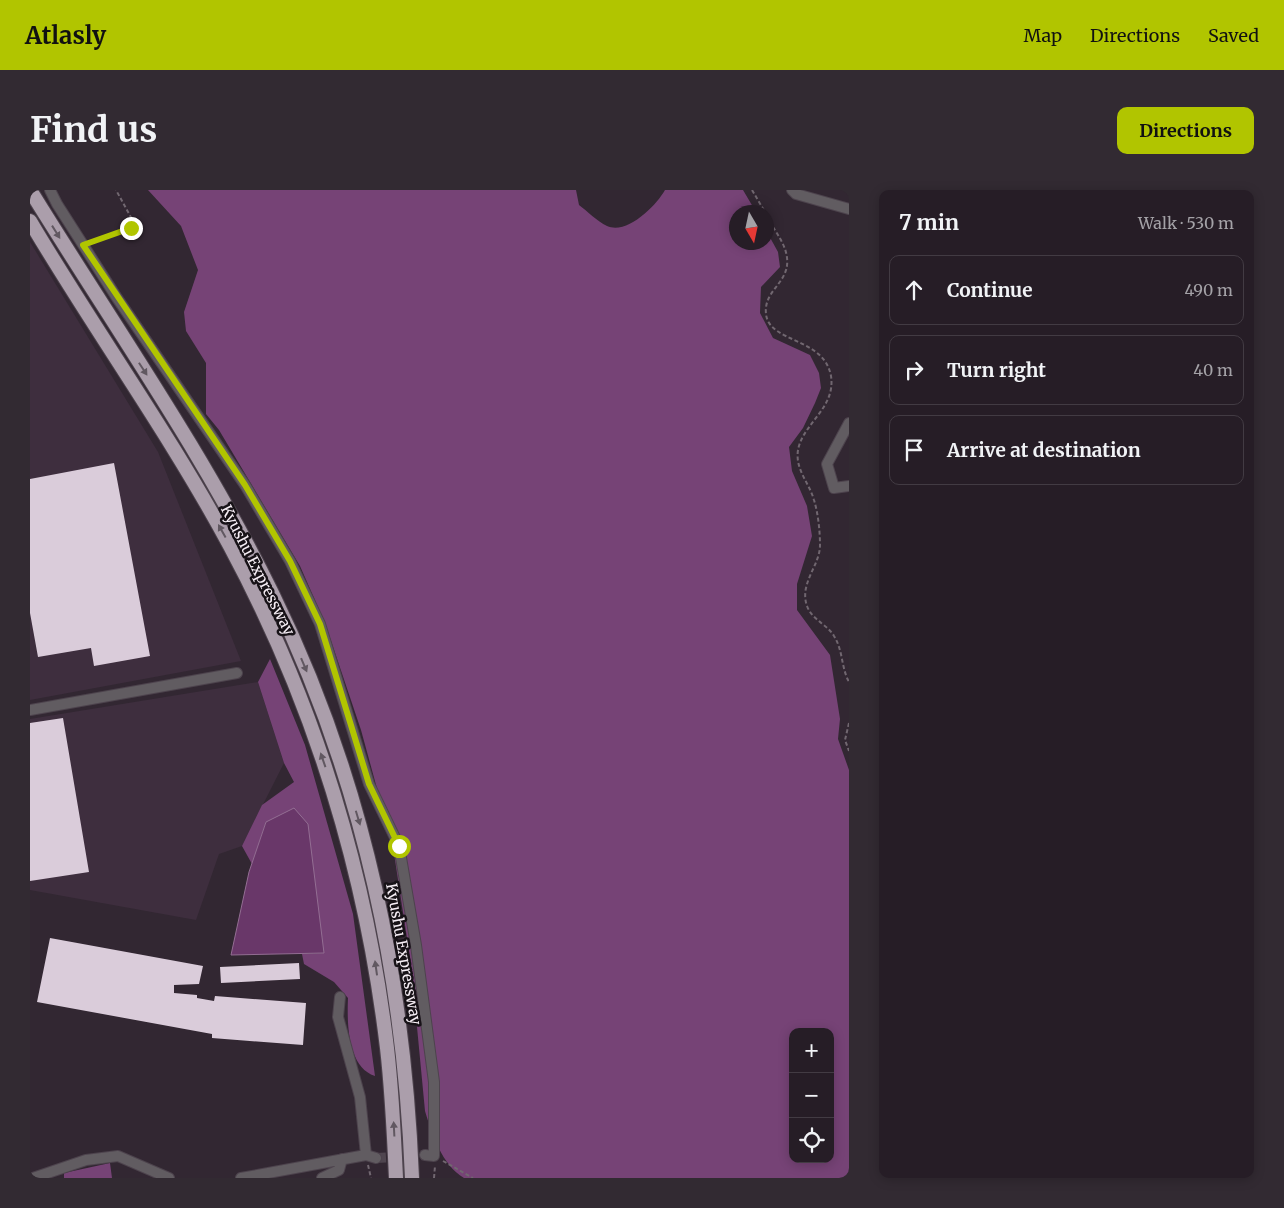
<!DOCTYPE html>
<meta charset="utf-8">
<style>
body{margin:0;font-family:Merriweather,serif;background:#322a32;color:#f1f3f6}
.controls{position:absolute;right:15px;bottom:15px;display:grid;overflow:hidden;border-radius:10px;box-shadow:0 2px 12px #0003}
.controls button{width:45px;height:45px;display:grid;place-items:center;padding:0;border:0;border-bottom:1px solid #423b43;background:#261d26;color:#f1f3f6;font:25px sans-serif}
.compass{position:absolute;left:699px;top:15px;width:45px;height:45px;border-radius:50%;background:#261d26;box-shadow:0 2px 12px #0003;rotate:171deg}
.stop{position:absolute;width:15px;height:15px;margin:-11px;border:4px solid #b1c500;border-radius:50%;background:#fff}
.stop.end{background:#b1c500;border-color:#fff;box-shadow:0 1px 5px #0008}
.list{margin:0;padding:0;list-style:none}
h2{display:flex;justify-content:space-between;align-items:center;height:65px;margin:0;padding:0 20px;font-size:21px}
h2 small{font-size:16px;font-weight:400;color:#a4a2a7}
.list li{display:grid;grid-template-columns:32px 1fr auto;gap:15px;align-items:center;box-sizing:border-box;height:70px;margin:0 10px 10px;padding:0 10px;border:1px solid #423b43;border-radius:10px}
.list b{display:block;font-size:19px;white-space:nowrap}
.list em{font-size:16px;font-style:normal;color:#a4a2a7}
.icon{flex:none;width:28px;height:28px;fill:none;stroke:currentColor;stroke-width:2;stroke-linecap:round;stroke-linejoin:round}
.map{position:relative;flex:none;width:819px;height:988px;overflow:hidden;border-radius:10px}
header{display:flex;align-items:center;gap:30px;box-sizing:border-box;height:70px;padding:0 25px;background:#b1c500;color:#111}
header strong{font-size:24px}
nav{display:flex;gap:28px;margin-inline-start:auto;font-size:18px}
.intro{display:flex;align-items:center;justify-content:space-between;box-sizing:border-box;height:120px;padding:0 30px}
h1{margin:0;font-size:35px}
.button{padding:12px 22px;border-radius:10px;background:#b1c500;color:#111;font-size:18px;font-weight:700}
main{display:flex;gap:30px;padding:0 30px}
aside{flex:1;background:#261d26;border-radius:10px;box-shadow:0 2px 12px #0003}
.map>svg:first-child{display:block}
.built{fill:#3e2e3e}
.forest{fill:#764376;fill-rule:evenodd}
.water{fill:#693769;stroke:#936e93}
.building{fill:#daccda}
.lines{fill:none;stroke-linecap:round;stroke-linejoin:round}
.minor-tunnel{stroke:#4f454f;stroke-width:10;stroke-dasharray:10 5;stroke-linecap:butt}
.minor-casing{stroke:#4d434d;stroke-width:12}
.highway-casing{stroke:#4d434d;stroke-width:16}
.path{stroke:#716770;stroke-width:2;stroke-dasharray:4 2.5;stroke-linecap:butt}
.minor{stroke:#615c61;stroke-width:10}
.highway{stroke:#ab9eab;stroke-width:14}
.oneway{fill:#615861}
.route{stroke:#b1c500;stroke-width:6}
.labels{text-anchor:middle;dominant-baseline:central;stroke-width:5;stroke-linejoin:round;paint-order:stroke}
.street-label{font-size:15px;fill:#f6eef5;stroke:#171217}
</style>
<header>
<strong>Atlasly</strong>
<nav><a>Map</a><a>Directions</a><a>Saved</a></nav>
</header>
<div class="intro"><h1>Find us</h1><a class="button">Directions</a></div>
<main>
<div class="map">
<svg width="819" height="988" viewBox="0 0 819 988">
<rect width="100%" height="100%" fill="#322732"/>
<path class="built" d="M0,52L128,262L211,471L0,510Z
M228,492L254,573L212,656L189,664L166,730L0,700V529Z"/>
<path class="forest" d="M118,0H546L549,15C557,21 567,31 577,36C597,45 626,16 635,0H713L726,22H706V52H736L737,42L748,62L750,77L731,97L730,123L743,148L780,165L789,183L791,198L785,213L773,238L759,257L762,281L777,316L782,346L767,394V420L800,465L810,529L808,549L819,580V988H434C412,975 402,944 395,921L381,774L363,657L331,540L295,433L270,376L189,240L176,224V173L156,141L154,122L168,80L151,36ZM763,842H800V969H763Z
M240,469L275,555L323,724L345,886C317,877 317,832 318,808L304,792L274,774L272,764L294,763L236,632L222,674L212,656L232,615L264,592L254,573L228,492Z
M80,973L82,988H34V983Z"/>
<path class="water" d="M264,618L278,634L294,763L201,765L219,682L236,632Z"/>
<path class="building" d="M84,273L120,466L64,476L61,458L8,467L0,423V289Z
M33,528L59,682L0,691V533Z
M20,748L173,776L169,794L144,795V803L167,805V808L184,811L185,806L276,813L273,855L182,848V844L7,812Z
M269,773L270,789L191,793L190,777Z"/>
<g class="lines">
<path class="minor-tunnel" d="M346,968L395,965"/>
<g class="minor-casing">
<path id="minor" d="M20,0L27,14L87,108L215,295L260,371L290,434L339,594L369,656L386,755L404,892V966L395,965
M762,0L766,4L819,19
M819,233L797,274L804,298L819,296
M0,520L207,483
M310,807L308,827L330,907L336,965
M3,988L56,970L88,966L139,988
M211,988L336,965L346,968
M292,988L309,980L312,969"/>
</g>
<g class="highway-casing">
<path id="highway" d="M0,0C82,133 173,262 242,403C332,586 374,785 382,988
M0,31C65,141 140,244 200,356C284,512 336,682 357,858C362,901 364,944 366,988"/>
</g>
<path class="path" d="M722,0L735,22
M736,26C742,36 751,48 755,59C766,92 733,97 736,124C739,153 794,147 801,186C806,218 773,233 768,260C765,280 779,292 784,310C788,323 790,341 790,355C790,376 769,393 777,416C782,430 797,434 804,446C813,460 811,477 819,492
M61,51L101,38L103,31L86,0
M819,533L815,550L819,561
M413,971L443,988
M338,975L341,988
M404,988L405,976"/>
<use href="#minor" class="minor"/>
<use href="#highway" class="highway"/>
</g>
<defs><path id="oneway-solid" d="M-6-.8H1V-3.2L6.5 0L1 3.2V.8H-6Z" transform="scale(1.25)"/></defs>
<g class="oneway">
<use href="#oneway-solid" transform="translate(26 42) rotate(58)"/>
<use href="#oneway-solid" transform="translate(113 179) rotate(57)"/>
<use href="#oneway-solid" transform="translate(192 341) rotate(-119)"/>
<use href="#oneway-solid" transform="translate(274 475) rotate(67)"/>
<use href="#oneway-solid" transform="translate(293 570) rotate(-109)"/>
<use href="#oneway-solid" transform="translate(328 628) rotate(73)"/>
<use href="#oneway-solid" transform="translate(346 778) rotate(-98)"/>
<use href="#oneway-solid" transform="translate(364 939) rotate(-93)"/>
</g>
<g class="lines">
<path class="route" d="M101,38L53,55L215,295L260,371L290,434L339,594L369,656"/>
</g>
<g class="labels">
<g class="street-label">
<text transform="translate(228 380) rotate(63)">Kyushu Expressway</text>
<text transform="translate(374 764) rotate(80)">Kyushu Expressway</text>
</g>
</g>
</svg>
<div class="controls">
<button>+</button>
<button>−</button>
<button><svg class="icon" aria-label="locate" viewBox="0 0 24 24"><circle cx="12" cy="12" r="6"/><path d="M12 2v4M12 18v4M2 12h4M18 12h4"/></svg></button>
</div>
<svg class="compass" viewBox="-18 -18 36 36"><path d="M0-13l5 13h-10z" fill="#e53935"/><path d="M0 13l5-13h-10z" fill="#a4a2a7"/></svg>
<div class="stop" style="left:369px;top:656px"></div>
<div class="stop end" style="left:101px;top:38px"></div>
</div>
<aside>
<h2>7 min<small>Walk · 530 m</small></h2>
<ul class="list">
<li><svg class="icon" aria-label="ahead" viewBox="0 0 24 24"><path d="M12 20V5M6 11l6-6 6 6"/></svg><div><b>Continue</b></div><em>490 m</em></li>
<li><svg class="icon" aria-label="right" viewBox="0 0 24 24"><path d="M7 20v-9h11M14 6l5 5-5 5"/></svg><div><b>Turn right</b></div><em>40 m</em></li>
<li><svg class="icon" aria-label="arrive" viewBox="0 0 24 24"><path d="M6 21V4h12l-3 4 3 4H6"/></svg><div><b>Arrive at destination</b></div></li>
</ul>
</aside>
</main>
